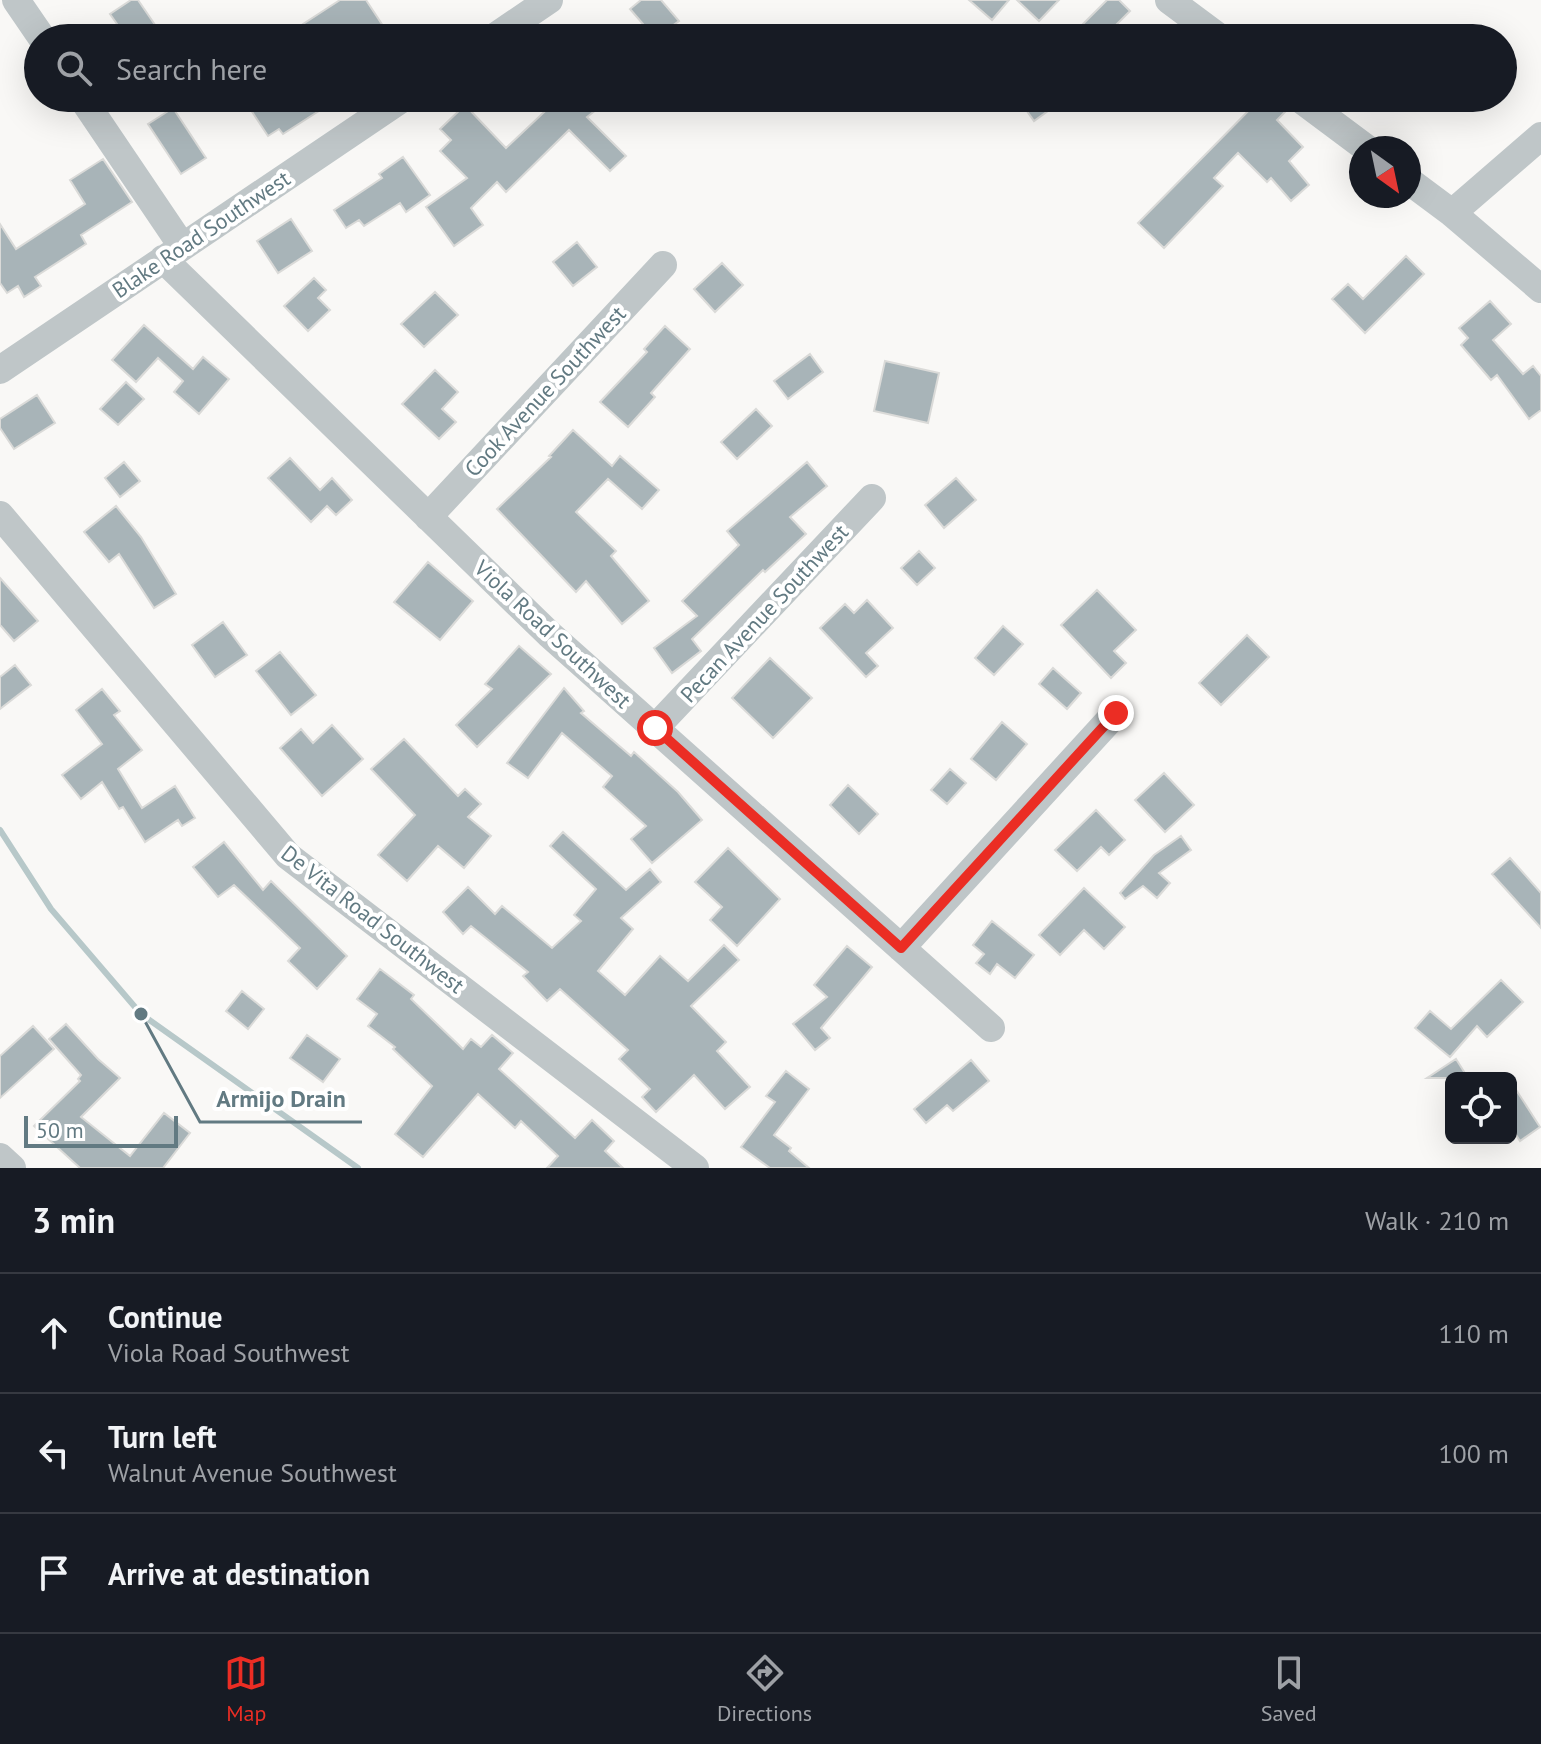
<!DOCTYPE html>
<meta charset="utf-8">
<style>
body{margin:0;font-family:"PT Sans",sans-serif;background:#20242c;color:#f1f3f6}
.controls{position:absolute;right:24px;bottom:24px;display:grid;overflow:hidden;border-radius:12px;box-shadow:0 8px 32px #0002}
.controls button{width:72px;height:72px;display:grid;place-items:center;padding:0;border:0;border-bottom:2px solid #363941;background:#171b24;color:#f1f3f6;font:40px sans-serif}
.compass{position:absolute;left:1349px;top:136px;width:72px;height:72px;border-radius:50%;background:#171b24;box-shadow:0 8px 32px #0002;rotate:147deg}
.scale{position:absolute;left:24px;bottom:20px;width:154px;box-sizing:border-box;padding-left:8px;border:4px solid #627a82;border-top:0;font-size:22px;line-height:28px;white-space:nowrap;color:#627a82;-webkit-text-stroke:6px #fff;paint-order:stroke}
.stop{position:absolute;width:24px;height:24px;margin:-18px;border:6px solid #eb2d24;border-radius:50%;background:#fff}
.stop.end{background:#eb2d24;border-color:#fff;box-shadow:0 2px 8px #0008}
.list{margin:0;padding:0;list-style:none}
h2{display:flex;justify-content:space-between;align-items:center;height:104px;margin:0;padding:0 32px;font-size:34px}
h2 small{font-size:26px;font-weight:400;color:#9ea1a6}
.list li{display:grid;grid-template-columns:52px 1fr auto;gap:24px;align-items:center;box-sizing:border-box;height:120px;padding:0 32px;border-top:2px solid #363941}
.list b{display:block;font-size:30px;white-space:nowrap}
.list p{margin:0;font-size:26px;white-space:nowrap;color:#9ea1a6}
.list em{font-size:26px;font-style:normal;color:#9ea1a6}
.icon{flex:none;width:44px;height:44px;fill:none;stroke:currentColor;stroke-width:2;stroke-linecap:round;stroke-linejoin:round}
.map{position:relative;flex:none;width:1541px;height:1168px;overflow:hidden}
.search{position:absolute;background:#171b24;box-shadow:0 8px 32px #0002;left:24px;right:24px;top:24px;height:88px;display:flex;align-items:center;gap:20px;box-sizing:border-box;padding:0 28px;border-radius:44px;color:#9ea1a6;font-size:30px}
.sheet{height:464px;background:#171b24}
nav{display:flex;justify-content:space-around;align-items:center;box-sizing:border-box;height:112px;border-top:2px solid #363941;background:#171b24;font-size:22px;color:#9ea1a6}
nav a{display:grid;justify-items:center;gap:4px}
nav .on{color:#eb2d24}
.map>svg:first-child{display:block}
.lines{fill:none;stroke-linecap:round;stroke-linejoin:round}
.stream{stroke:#b7c8c9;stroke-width:6}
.building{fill:#a8b4b8;stroke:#dadad8;stroke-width:2}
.minor{stroke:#bfc6c8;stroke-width:28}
.route{stroke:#eb2d24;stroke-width:10}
.labels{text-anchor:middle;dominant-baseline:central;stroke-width:8;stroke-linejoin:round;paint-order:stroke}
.street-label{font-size:22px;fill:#627a82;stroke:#fff}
.leader{fill:none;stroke:#627a82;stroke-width:3}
.callout-dot{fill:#627a82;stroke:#fff;stroke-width:3}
.callout-label{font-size:24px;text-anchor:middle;font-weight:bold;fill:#627a82;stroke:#fff;stroke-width:8;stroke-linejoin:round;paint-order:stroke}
</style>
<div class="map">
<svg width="1541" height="1168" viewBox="0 0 1541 1168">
<rect width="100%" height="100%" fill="#f9f8f6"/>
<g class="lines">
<path class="stream" d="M0,830L51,909L141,1014L358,1168"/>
</g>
<path class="building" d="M131,0H138L164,38H127L110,14Z
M340,0H366L391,38H308L300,26Z
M641,0H661L679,21L655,38L630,9Z
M969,0H1009L992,20Z
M1017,0H1059L1039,21Z
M1107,0H1119L1130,11L1103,38H1069Z
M243,98H315L322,109L283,134L279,129L268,136Z
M559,98H611L587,117L626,156L610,171L569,130L506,192L497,182L471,208L483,225L454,246L426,207L467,178L440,151L451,140L440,129L465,105L506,148Z
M1031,98H1044L1052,108L1034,121L1022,104Z
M1261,98H1274L1286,111L1277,120L1303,147L1289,161L1309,185L1291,201L1271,178L1267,182L1238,153L1214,178L1223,186L1164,248L1138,223Z
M173,108L206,158L181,174L148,124Z
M403,157L430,195L406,212L400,203L364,226L359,220L346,228L334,210L382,178L379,174Z
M103,159L132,202L81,235L86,244L35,277L41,286L24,297L18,286L7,293L0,283V224L16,249L85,204L70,180Z
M291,219L312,251L278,273L257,241Z
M577,242L597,267L573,286L553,262Z
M1406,256L1424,274L1365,333L1332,299L1348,284L1363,299Z
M722,263L743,285L715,312L694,289Z
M314,278L326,290L318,298L330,310L308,331L284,306Z
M435,292L458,315L424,347L401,324Z
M1490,301L1511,324L1493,340L1523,374L1533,366L1541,376V410L1529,419L1497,375L1491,380L1461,345L1468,338L1459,328Z
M144,325L193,369L203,357L229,379L199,414L174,392L183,381L158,358L136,382L112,360Z
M665,326L690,349L651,393L655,397L628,427L600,402L647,352L644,349Z
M810,354L823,372L788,399L774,381Z
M885,361L939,373L928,423L874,411Z
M435,370L458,392L442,409L456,422L439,439L402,404Z
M126,382L144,399L118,425L100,409Z
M37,395L55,423L14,449L0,428V419Z
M756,409L772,426L737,459L721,442Z
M573,430L612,466L620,456L659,490L642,509L608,479L576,512L616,551L611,556L649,601L622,624L586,581L576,592L497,509L551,457L549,456Z
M290,458L320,490L332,478L352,500L336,515L327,506L311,522L268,478Z
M124,462L140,481L120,497L105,478Z
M807,462L827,486L790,517L806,534L765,572L763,570L692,639L701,651L672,673L654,648L697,616L682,601L739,545L727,531Z
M956,478L976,500L944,528L925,505Z
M116,506L141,537L176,594L154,608L119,554L109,562L84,532Z
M919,551L935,568L917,585L901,568Z
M428,562L473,601L440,640L394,602Z
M0,578L38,621L14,641L0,625Z
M1097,590L1136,630L1114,651L1126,663L1111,678L1061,625Z
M867,600L893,628L866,653L878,666L866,677L820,628L845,604L854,613Z
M223,622L247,655L215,677L192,645Z
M1003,626L1023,644L994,675L975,658Z
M1247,635L1269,657L1221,705L1199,683Z
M519,646L551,674L477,747L456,725L492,689L485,684Z
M280,652L316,695L291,715L256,671Z
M770,658L812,698L773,738L732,698Z
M15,665L31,685L0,709V677Z
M1053,668L1081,693L1067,709L1039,684Z
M564,688L584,711L581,713L631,756L634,752L678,792L702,820L652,863L631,839L646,826L603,787L612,776L562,733L528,778L507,763Z
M102,689L120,711L114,715L142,750L118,769L142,808L175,786L195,818L182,826L178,820L145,842L123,807L119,809L102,782L81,799L62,775L102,744L76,710Z
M1002,722L1027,744L996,780L971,759Z
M332,725L363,759L322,796L280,748L301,729L313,743Z
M404,739L458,796L465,789L481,804L468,817L491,836L464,868L438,846L407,881L378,855L415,815L371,769Z
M950,769L966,783L947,804L931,790Z
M1164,773L1194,805L1165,832L1135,800Z
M848,785L878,814L859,834L830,805Z
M1096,810L1125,840L1109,855L1101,847L1077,871L1055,850Z
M563,832L626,890L650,869L661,882L621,918L633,929L598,971L625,995L660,956L688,981L724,945L739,960L691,1006L726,1042L717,1051L750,1087L725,1109L694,1075L656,1112L642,1097L650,1089L619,1059L628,1050L560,989L547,1001L523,976L528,972L471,926L463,934L443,912L468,887L495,914L502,906L552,948L581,921L574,915L596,889L550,846Z
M1181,836L1191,850L1159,873L1170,883L1157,898L1143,886L1125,899L1120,893L1154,855Z
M224,842L263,890L271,881L347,956L317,989L288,961L300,948L234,885L218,897L193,867Z
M728,848L780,899L737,946L710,920L722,907L695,882Z
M1510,858L1541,893V928L1492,874Z
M1084,888L1125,927L1104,949L1084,930L1060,955L1039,935Z
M992,921L1034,955L1015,978L997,964L990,974L976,963L984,954L973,945Z
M847,946L872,967L821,1028L830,1038L815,1050L793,1024L827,997L814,985Z
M380,969L414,995L411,999L463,1049L471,1039L481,1047L492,1035L513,1053L499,1069L575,1138L592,1120L614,1141L605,1151L623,1168H547L558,1156L521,1121L515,1128L478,1094L423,1157L395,1134L432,1086L393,1049L395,1047L368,1026L377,1014L357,999Z
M1501,980L1523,1002L1487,1037L1477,1026L1450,1057L1415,1028L1430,1011L1451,1029Z
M242,991L264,1009L248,1029L226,1011Z
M66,1024L98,1059L120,1078L81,1117L130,1156L164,1113L190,1133L163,1168H80L34,1126L80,1081L78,1079L81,1075L49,1039Z
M33,1026L54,1049L0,1098V1056Z
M307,1035L340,1059L323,1082L290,1058Z
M1456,1059L1468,1078H1427Z
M971,1060L989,1081L953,1111L947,1105L926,1123L914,1109Z
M786,1071L809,1089L774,1135L791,1148L789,1151L809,1168H770L741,1147L775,1102L766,1096Z
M1511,1082L1540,1127L1520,1141L1511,1127Z"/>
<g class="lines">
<path class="minor" d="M16,0L42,38
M1169,0L1220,38
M493,38L549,0
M82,98L182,246
M1299,98L1366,148
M1409,181L1452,213L1541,289
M1452,213L1541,136
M163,259L549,634L991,1028
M0,370L403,98
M0,515L288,856L695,1168
M428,517L663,265
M655,728L872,498
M901,948L1116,713
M0,1157L12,1168"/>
</g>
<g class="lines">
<path class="route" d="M655,728L901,948L1116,713"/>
</g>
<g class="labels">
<g class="street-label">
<text transform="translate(201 234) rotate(-34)">Blake Road Southwest</text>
<text transform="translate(545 391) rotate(-47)">Cook Avenue Southwest</text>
<text transform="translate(764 613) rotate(-47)">Pecan Avenue Southwest</text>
<text transform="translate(553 634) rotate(43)">Viola Road Southwest</text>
<text transform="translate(373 919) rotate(38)">De Vita Road Southwest</text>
</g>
</g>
<path class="leader" d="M141 1014L200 1122H362"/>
<circle class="callout-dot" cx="141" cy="1014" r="8"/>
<g class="callout-label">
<text x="281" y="1107">Armijo Drain</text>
</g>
</svg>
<div class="controls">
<button><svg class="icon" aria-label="locate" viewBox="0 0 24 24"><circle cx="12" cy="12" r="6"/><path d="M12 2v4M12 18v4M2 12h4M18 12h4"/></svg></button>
</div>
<svg class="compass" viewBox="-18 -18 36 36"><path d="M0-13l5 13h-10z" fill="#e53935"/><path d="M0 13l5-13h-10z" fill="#9ea1a6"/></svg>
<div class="scale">50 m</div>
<div class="stop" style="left:655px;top:728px"></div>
<div class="stop end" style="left:1116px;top:713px"></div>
<div class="search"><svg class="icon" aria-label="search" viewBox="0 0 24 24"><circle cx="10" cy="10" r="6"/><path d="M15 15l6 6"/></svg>Search here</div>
</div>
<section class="sheet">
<h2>3 min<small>Walk · 210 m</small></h2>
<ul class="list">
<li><svg class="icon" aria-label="ahead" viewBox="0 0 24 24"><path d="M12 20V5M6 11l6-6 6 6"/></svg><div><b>Continue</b><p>Viola Road Southwest</p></div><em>110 m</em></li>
<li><svg class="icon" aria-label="left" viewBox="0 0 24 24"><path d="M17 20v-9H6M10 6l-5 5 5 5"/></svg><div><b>Turn left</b><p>Walnut Avenue Southwest</p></div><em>100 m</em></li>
<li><svg class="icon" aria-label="arrive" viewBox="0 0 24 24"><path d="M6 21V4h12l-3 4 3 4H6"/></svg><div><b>Arrive at destination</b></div></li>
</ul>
</section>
<nav>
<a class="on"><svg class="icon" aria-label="map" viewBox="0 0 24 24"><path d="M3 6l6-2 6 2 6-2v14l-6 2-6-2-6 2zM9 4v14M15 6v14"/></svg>Map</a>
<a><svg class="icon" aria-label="directions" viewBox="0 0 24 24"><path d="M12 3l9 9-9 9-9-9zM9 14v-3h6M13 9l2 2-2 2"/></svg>Directions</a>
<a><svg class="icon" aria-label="saved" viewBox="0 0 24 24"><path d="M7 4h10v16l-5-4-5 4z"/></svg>Saved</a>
</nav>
